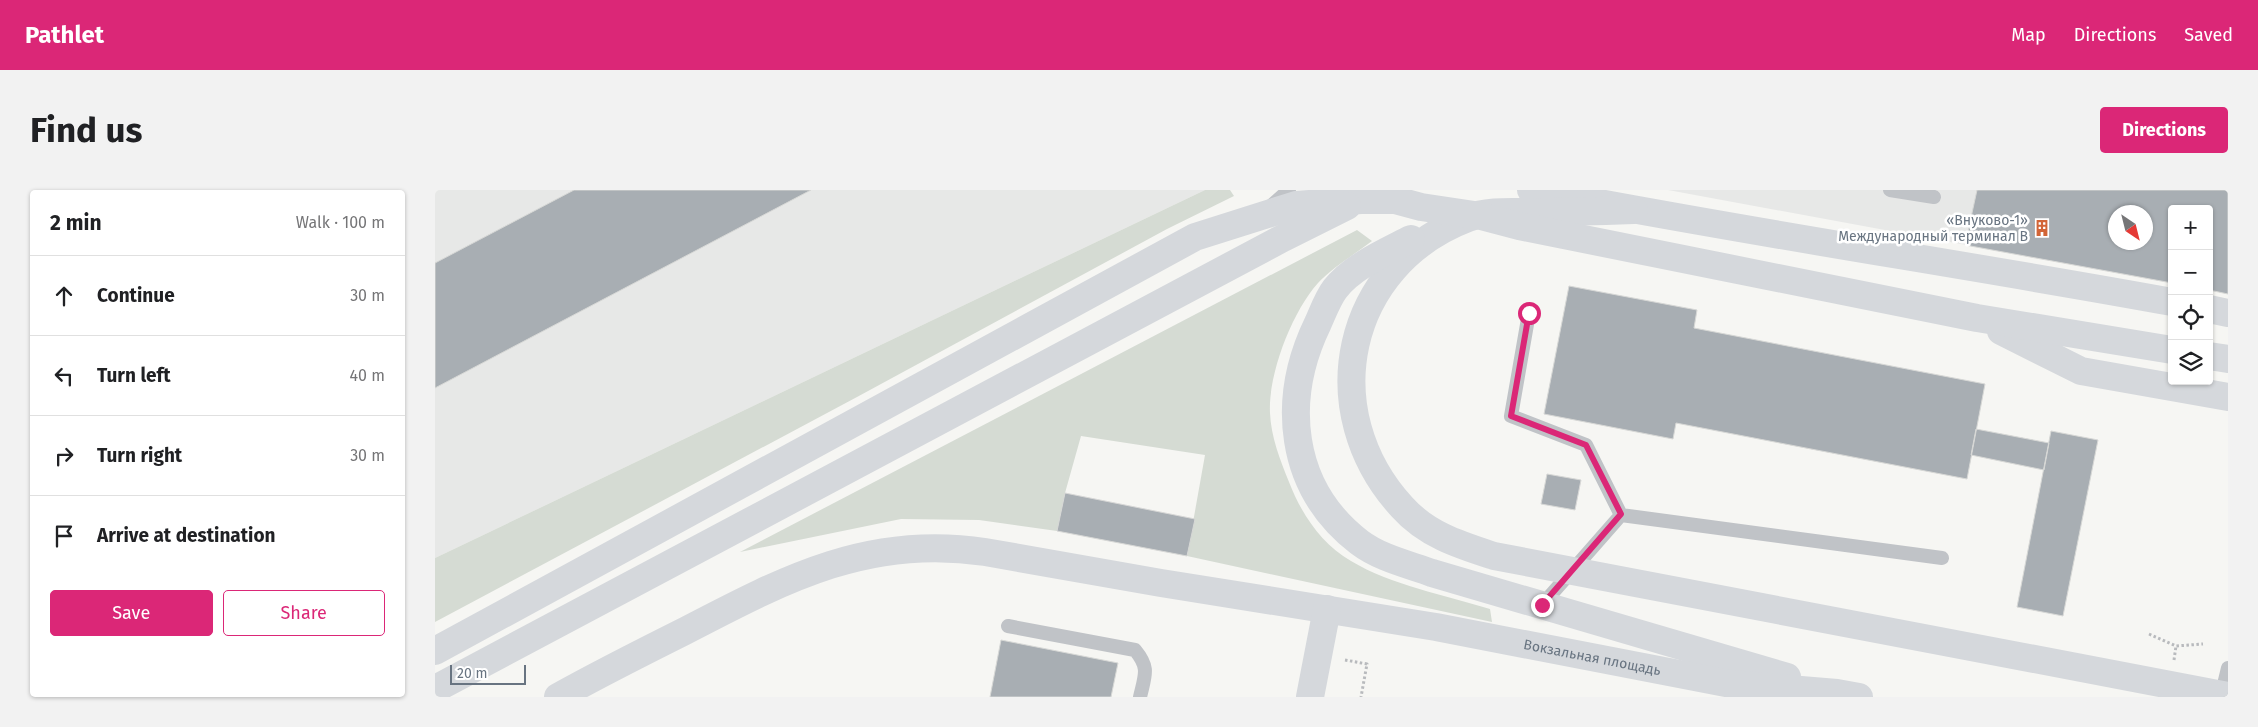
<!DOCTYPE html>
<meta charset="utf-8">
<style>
body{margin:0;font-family:"Fira Sans",sans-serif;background:#f2f2f2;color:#202124}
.controls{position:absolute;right:15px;top:15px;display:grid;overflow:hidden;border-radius:5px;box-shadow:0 1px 4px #0004}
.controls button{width:45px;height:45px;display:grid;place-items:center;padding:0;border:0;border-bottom:1px solid #e0e0e0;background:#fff;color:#202124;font:25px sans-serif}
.compass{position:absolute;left:1673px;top:15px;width:45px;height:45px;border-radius:50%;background:#fff;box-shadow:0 1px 4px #0004;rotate:145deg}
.scale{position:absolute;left:15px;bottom:12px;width:76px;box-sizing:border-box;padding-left:5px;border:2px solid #687481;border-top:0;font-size:14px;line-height:18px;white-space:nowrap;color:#687481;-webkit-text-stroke:4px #fff;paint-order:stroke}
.stop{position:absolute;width:15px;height:15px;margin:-11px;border:4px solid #db2777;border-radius:50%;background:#fff}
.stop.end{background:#db2777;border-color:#fff;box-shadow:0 1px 5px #0008}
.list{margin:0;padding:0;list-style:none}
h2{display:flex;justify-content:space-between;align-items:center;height:65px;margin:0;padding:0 20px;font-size:21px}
h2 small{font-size:16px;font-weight:400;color:#757577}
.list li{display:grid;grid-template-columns:32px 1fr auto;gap:15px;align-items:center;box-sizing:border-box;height:80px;padding:0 20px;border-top:1px solid #e0e0e0}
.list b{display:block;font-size:19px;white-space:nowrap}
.list em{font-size:16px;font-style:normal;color:#757577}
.actions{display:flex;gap:10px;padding:15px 20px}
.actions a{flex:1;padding:11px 0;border:1px solid #db2777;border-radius:5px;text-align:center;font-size:18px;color:#db2777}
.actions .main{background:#db2777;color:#fff}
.icon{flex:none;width:28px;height:28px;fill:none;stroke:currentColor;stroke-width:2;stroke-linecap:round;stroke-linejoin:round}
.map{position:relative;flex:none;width:1793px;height:507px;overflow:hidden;border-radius:5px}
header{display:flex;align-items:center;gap:30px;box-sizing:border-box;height:70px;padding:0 25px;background:#db2777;color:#fff}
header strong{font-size:24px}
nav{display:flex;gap:28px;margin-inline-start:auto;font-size:18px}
.intro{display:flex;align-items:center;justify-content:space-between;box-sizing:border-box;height:120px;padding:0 30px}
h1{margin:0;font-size:35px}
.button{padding:12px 22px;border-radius:5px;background:#db2777;color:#fff;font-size:18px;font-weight:700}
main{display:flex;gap:30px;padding:0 30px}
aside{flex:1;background:#fff;border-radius:5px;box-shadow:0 1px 4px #0004}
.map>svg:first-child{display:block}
.built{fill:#e7e8e7;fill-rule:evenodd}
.green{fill:#d5dbd3}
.building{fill:#a8aeb3;stroke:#d7d8d6;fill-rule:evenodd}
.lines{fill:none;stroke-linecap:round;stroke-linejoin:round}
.path{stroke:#b8babd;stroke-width:3;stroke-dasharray:2.5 2.5;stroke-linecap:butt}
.lane{stroke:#c0c3c7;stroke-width:14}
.secondary{stroke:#d5d8dc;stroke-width:28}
.route{stroke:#db2777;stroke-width:6}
.labels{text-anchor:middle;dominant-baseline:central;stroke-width:5;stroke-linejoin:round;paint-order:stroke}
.poi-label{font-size:14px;fill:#687481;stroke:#fff;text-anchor:end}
.street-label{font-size:14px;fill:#687481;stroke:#fff}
</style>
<header>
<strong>Pathlet</strong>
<nav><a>Map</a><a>Directions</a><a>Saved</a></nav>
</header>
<div class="intro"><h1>Find us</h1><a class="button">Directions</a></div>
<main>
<aside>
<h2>2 min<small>Walk · 100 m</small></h2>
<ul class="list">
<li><svg class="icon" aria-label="ahead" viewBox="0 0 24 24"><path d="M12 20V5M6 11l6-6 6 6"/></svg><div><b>Continue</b></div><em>30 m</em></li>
<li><svg class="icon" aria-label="left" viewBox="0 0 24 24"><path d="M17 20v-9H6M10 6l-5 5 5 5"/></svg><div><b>Turn left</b></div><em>40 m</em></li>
<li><svg class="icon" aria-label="right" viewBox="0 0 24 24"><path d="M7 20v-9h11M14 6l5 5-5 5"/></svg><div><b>Turn right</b></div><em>30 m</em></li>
<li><svg class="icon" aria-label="arrive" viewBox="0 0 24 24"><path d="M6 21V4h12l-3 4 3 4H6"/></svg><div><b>Arrive at destination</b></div></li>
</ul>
<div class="actions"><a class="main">Save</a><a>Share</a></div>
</aside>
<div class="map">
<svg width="1793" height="507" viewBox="0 0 1793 507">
<rect width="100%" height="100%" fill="#f6f6f3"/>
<path class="built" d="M0,0H770L0,368Z
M1233,0H1793V104L1774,100V19H1737V93ZM1680,22H1710V52H1680Z"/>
<path class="green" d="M770,0H795L799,6L732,39L422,207L0,432V368Z
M922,40L937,51C919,65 898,77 883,93C857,122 833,184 835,223C836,247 845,270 854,292C866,323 886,354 916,371C956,395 1010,405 1055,419L1057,432L752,366L770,265L646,246L630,303L622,341L544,330L466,329L305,362Z"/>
<path class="building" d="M139,0H376L0,198V73Z
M1542,0H1793V104L1774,100V19H1737V93L1530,55ZM1680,22H1710V52H1680Z
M1134,96L1262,120L1259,138L1550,194L1532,289L1241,233L1238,249L1109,224Z
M1541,239L1614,253L1609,280L1536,265Z
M1616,241L1663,250L1628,426L1582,417Z
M1112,284L1146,290L1140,320L1106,314Z
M630,303L760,329L752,366L622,341Z
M566,450L683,473L676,507H555Z"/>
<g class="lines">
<path class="path" d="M1714,444L1741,456L1768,454
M910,470L932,474L926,507
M1739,470L1741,456"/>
<path class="lane" d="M1455,0L1499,7
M836,16L854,0
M1094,123L1076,226L1151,255L1186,325L1507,368
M1107,415L1186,325
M573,436L700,460C715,478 710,485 705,507
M1786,507L1793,478"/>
<g class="secondary">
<path d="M1096,0C1309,42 1524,73 1737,112"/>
<path d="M1199,20C1169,21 1138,22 1108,22C1083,23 1056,19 1033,28C909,75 879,221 967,317C992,345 1025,355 1059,366L1793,506"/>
<path d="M976,49C951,62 918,76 900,99C893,108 888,122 883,133C846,209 853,297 924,352C945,368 972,374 997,383L1352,487"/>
<path d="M1774,119L1793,123"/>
<path d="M1566,141L1646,181L1793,207"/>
<path d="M1774,166L1793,169"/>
<path d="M0,461L760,47L861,15L926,10H960L986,17L1046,26L1084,36L1542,128L1737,160"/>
<path d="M0,499L848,48L912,16"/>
<path id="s1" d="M123,507C164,484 206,463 248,442C348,390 433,344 550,362L726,393L1001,437L1296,494L1402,503L1424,507"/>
<path d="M875,507L892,419"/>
</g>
</g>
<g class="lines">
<path class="route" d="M1094,123L1076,226L1151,255L1186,324L1107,415"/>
</g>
<defs>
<g id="building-bare" transform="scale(1.35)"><path d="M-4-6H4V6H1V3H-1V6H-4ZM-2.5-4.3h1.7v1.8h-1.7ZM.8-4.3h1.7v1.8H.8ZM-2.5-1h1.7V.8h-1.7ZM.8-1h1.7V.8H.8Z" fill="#d26537" stroke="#fff" stroke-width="2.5" paint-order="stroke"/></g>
</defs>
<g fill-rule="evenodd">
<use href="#building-bare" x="1607" y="38"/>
</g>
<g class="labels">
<g class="poi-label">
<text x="1593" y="30">«Внуково-1»<tspan x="1593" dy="16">Международный терминал B</tspan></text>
</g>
<g class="street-label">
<text stroke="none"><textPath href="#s1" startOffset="1076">Вокзальная площадь</textPath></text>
</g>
</g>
</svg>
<div class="controls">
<button>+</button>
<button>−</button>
<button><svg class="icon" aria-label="locate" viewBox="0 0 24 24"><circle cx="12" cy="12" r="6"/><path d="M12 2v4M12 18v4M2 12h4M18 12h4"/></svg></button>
<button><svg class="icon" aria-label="layers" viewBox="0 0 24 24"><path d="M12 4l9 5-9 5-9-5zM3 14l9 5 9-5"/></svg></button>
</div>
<svg class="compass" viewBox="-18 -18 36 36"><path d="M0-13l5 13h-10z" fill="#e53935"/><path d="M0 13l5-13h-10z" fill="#757577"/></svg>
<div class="scale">20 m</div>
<div class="stop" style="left:1094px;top:123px"></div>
<div class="stop end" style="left:1107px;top:415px"></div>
</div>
</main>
